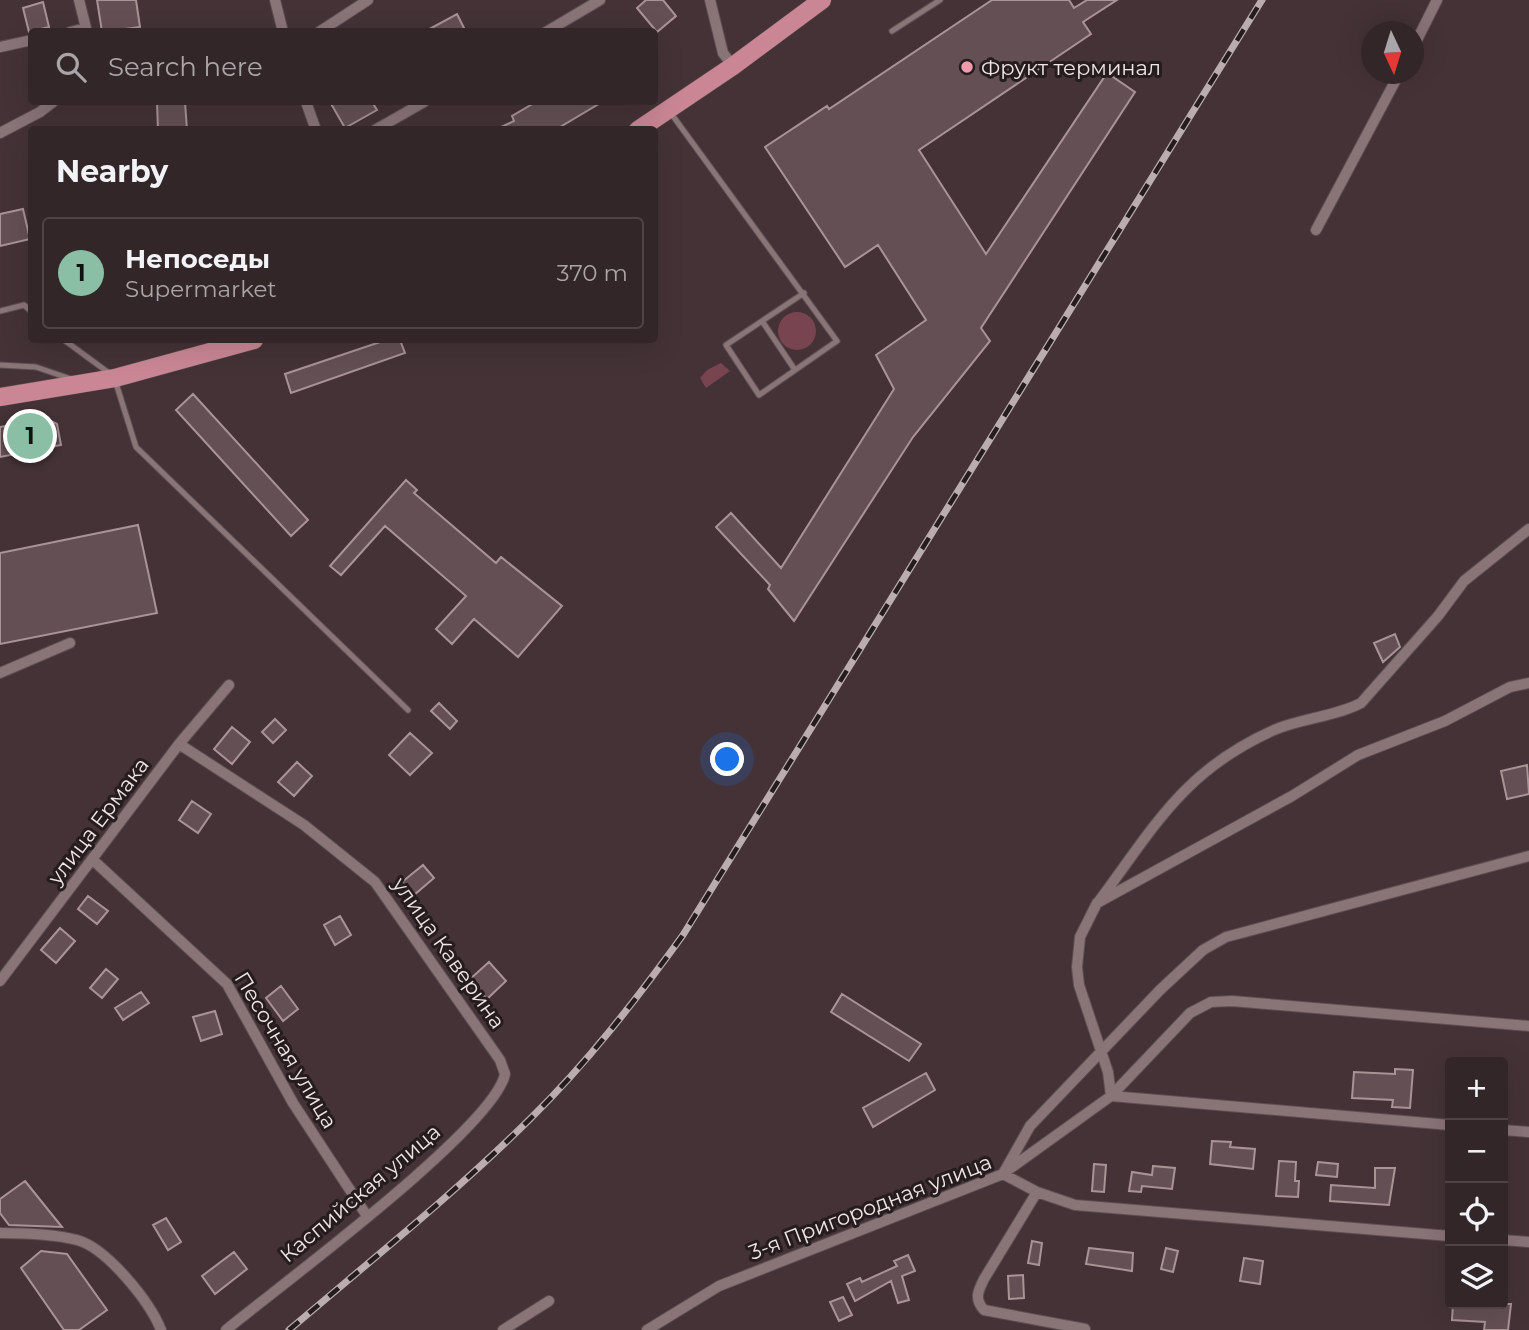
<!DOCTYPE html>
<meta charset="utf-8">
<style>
body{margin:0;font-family:Montserrat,sans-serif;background:#3b2e30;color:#f1f3f6}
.controls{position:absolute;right:21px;bottom:21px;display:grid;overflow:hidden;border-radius:7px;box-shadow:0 7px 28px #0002}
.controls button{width:63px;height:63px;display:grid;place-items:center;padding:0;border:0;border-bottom:2px solid #4e4345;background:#332628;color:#f1f3f6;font:35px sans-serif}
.compass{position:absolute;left:1361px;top:21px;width:63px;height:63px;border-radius:50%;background:#332628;box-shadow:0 7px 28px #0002;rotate:176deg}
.you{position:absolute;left:728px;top:760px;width:24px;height:24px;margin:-18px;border:5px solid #fff;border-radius:50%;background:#1a73e8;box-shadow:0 0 0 10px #1a73e833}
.badge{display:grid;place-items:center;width:46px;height:46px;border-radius:50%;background:#8abfa5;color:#111;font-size:23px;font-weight:700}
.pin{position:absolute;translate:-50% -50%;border:4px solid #fff;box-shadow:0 2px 7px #0006}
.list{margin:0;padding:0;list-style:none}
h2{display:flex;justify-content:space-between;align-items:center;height:91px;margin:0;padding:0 28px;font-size:30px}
h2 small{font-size:23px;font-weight:400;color:#a9a5a8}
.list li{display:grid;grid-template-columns:46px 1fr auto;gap:21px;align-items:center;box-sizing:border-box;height:112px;margin:0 14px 14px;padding:0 14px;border:2px solid #4e4345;border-radius:7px}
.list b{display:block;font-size:26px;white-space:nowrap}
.list p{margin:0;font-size:23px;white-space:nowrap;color:#a9a5a8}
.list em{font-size:23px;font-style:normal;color:#a9a5a8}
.icon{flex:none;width:38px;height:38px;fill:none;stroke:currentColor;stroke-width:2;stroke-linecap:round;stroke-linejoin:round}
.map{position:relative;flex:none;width:1529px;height:1330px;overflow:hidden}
.search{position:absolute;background:#332628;box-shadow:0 7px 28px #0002;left:28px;top:28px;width:630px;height:77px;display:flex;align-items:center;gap:18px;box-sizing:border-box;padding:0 24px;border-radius:7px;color:#a9a5a8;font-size:26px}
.panel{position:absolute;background:#332628;box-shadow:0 7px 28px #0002;left:28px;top:126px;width:630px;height:217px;border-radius:7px}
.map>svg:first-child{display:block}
.green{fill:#784450}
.building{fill:#645054;stroke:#a99397;stroke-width:2}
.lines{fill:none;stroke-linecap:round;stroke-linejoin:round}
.lane-casing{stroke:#5d4f51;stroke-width:7}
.street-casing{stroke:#5d4f51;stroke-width:12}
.primary-casing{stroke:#5d4f51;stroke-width:19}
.lane{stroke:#897478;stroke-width:5}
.street{stroke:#897478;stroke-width:10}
.primary{stroke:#ca8695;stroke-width:18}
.rail-casing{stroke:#baacaf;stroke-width:7}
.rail{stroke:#251c1e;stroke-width:4.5;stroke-dasharray:13;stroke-linecap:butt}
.poi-dot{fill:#f29aad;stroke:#251c1e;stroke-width:2.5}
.labels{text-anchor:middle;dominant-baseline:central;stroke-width:6;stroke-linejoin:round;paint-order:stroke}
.poi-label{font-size:21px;fill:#f0e4e6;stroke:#251c1e;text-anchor:start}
.street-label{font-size:21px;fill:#f0e4e6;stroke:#251c1e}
</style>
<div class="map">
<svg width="1529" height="1330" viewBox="0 0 1529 1330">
<rect width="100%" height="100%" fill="#443236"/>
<path class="green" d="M778 331a19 19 0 1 1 38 0a19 19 0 1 1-38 0Z
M721,363L730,371L706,388L700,378L707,370Z"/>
<path class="building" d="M97,0H136L140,27L102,32Z
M646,0H663L676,16L657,32L637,8Z
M992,0H1069L1074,8L1087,0H1117L1083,22L1091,34L919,150L986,254L1107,73L1135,92L981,328L990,341L913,437L794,621L768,589L770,585L716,527L731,513L781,568L894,389L876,355L926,320L878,245L845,267L765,147L827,106L829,109Z
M43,2L49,27L29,32L23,8Z
M457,14L466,32H424Z
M157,102H185L187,130H158Z
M330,102H372L377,110L345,128Z
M536,102H602L555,130H495L514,121L512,116Z
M23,209L30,239L0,246V214Z
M386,340H400L405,353L291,393L285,374Z
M193,394L308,520L291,536L176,410Z
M47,419L57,424L61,445L0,457V427Z
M406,480L417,490L414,493L496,563L501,557L562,606L518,657L474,619L452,644L436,629L466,596L385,526L341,575L330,566Z
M138,525L157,613L0,644V553Z
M1395,634L1400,647L1383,662L1374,643Z
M439,703L457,721L450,729L431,711Z
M275,719L286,730L273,743L262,732Z
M232,727L250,742L232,764L214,749Z
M410,733L432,753L410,775L389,755Z
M297,762L312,776L294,796L278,782Z
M1527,765L1529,794L1507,799L1501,771Z
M192,801L211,814L198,833L179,820Z
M423,865L434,878L414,895L402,882Z
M88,896L108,911L97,924L78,909Z
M340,916L351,935L335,945L324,925Z
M60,928L75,941L56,963L41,950Z
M489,962L506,981L487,999L469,980Z
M106,969L118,979L102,998L90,988Z
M281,986L298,1009L283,1021L266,998Z
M141,992L149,1003L123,1020L115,1008Z
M842,994L921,1044L909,1061L831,1012Z
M215,1011L222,1034L201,1041L193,1017Z
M1395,1069L1413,1070L1410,1108L1392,1107L1393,1100L1352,1098L1354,1072L1395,1074Z
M926,1073L935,1090L873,1127L863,1108Z
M1212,1141L1231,1142L1230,1147L1255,1149L1253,1169L1210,1164Z
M1279,1161L1296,1162L1295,1181H1299L1298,1197L1276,1196Z
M1318,1162L1338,1164L1337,1177L1316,1175Z
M1094,1164L1106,1165L1104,1192L1092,1191Z
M1153,1166L1175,1168L1172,1189L1142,1186L1141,1192L1129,1191L1132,1172L1152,1175Z
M1375,1168H1395L1389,1205L1330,1201L1331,1185L1375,1188Z
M25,1181L62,1227L9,1225L0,1213V1199Z
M166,1218L181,1242L168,1250L153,1225Z
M1032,1241L1042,1243L1039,1265L1028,1263Z
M1089,1248L1133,1253L1132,1271L1086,1264Z
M1166,1248L1178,1251L1173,1272L1161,1269Z
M41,1251L67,1254L107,1310L79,1330H64L21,1268Z
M234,1252L247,1269L215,1294L202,1276Z
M908,1255L915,1271L902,1276L909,1300L898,1303L891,1281L855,1301L847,1284L860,1278L862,1282L897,1266L894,1261Z
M1244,1258L1263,1261L1260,1284L1240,1281Z
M1023,1275L1024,1298L1009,1299L1008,1276Z
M843,1297L852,1315L839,1321L830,1302Z
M1453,1304H1511L1508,1330H1484L1485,1322L1452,1320Z"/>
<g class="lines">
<g class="lane-casing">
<path id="lane" d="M892,31L940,0
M670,112L837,341L759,395L726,345L804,293
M0,311L24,305L32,312
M762,321L795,370
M64,340L109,373
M0,365L36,367L71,379
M115,380L136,447L408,710"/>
</g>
<g class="street-casing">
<path id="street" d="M79,0L87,32
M275,0L283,32
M710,0L723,53L733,66
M70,32L86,28
M319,32L368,0
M546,32L600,0
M1414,46L1437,0
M0,47L32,40
M306,102L316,130
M375,130L424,102
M0,133L40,112L53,102
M1316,230L1399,74
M0,673L70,643
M179,744L304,825L375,882L500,1060L505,1074C494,1128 278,1287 226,1330
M93,860L227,984L293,1103L367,1216
M1099,901C1155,826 1184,770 1274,730C1302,718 1334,717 1361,703L1438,616L1464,581L1529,529
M0,981L179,744L229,685
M1450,1125L1111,1096L1108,1072L1079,985L1077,967L1080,937L1097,903L1292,796L1358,755L1445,721L1510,687L1529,683
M1503,1130L1529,1132
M1008,1170L1111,1096L1190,1013L1211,1002L1232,1001L1529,1026
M1003,1174L1030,1126L1160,990L1203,950L1226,937L1529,856
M1037,1192L984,1279C978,1291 974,1299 984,1310L1085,1329
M0,1233C24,1233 53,1234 77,1240C107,1248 150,1302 161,1330
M1503,1240L1529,1242
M503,1330L549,1301
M647,1330L719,1286L1003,1174L1037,1192L1075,1205L1450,1236"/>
</g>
<g class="primary-casing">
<path id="primary" d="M638,130L733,66L822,0
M0,397L115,378L254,340"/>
</g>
<use href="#lane" class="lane"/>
<use href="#street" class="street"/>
<use href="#primary" class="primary"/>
<g class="rail-casing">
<path id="rail" d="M289,1330C370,1261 454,1194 530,1119C587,1063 636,1000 683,935L1262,0"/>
</g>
<use href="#rail" class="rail"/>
</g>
<circle class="poi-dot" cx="967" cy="67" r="7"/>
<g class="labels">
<g class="poi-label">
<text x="981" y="67">Фрукт терминал</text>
</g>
<g class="street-label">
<text transform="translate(98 821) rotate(-53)">улица Ермака</text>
<text transform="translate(449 953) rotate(55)">улица Каверина</text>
<text transform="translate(286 1050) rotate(59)">Песочная улица</text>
<text transform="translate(360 1193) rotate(-40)">Каспийская улица</text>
<text transform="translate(870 1207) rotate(-21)">3-я Пригородная улица</text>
</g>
</g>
</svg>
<div class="controls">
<button>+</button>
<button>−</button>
<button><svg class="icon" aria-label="locate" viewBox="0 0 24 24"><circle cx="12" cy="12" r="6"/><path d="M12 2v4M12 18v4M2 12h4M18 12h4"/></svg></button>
<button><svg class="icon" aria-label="layers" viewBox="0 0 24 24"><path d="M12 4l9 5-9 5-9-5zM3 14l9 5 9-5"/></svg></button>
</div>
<svg class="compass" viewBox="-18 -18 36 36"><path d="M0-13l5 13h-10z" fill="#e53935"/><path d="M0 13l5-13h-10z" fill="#a9a5a8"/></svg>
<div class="you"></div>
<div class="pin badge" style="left:30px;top:436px">1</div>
<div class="search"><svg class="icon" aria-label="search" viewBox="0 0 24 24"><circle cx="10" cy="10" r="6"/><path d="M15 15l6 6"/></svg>Search here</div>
<section class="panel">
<h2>Nearby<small></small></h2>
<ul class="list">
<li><span class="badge">1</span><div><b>Непоседы</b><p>Supermarket</p></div><em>370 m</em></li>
</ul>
</section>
</div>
